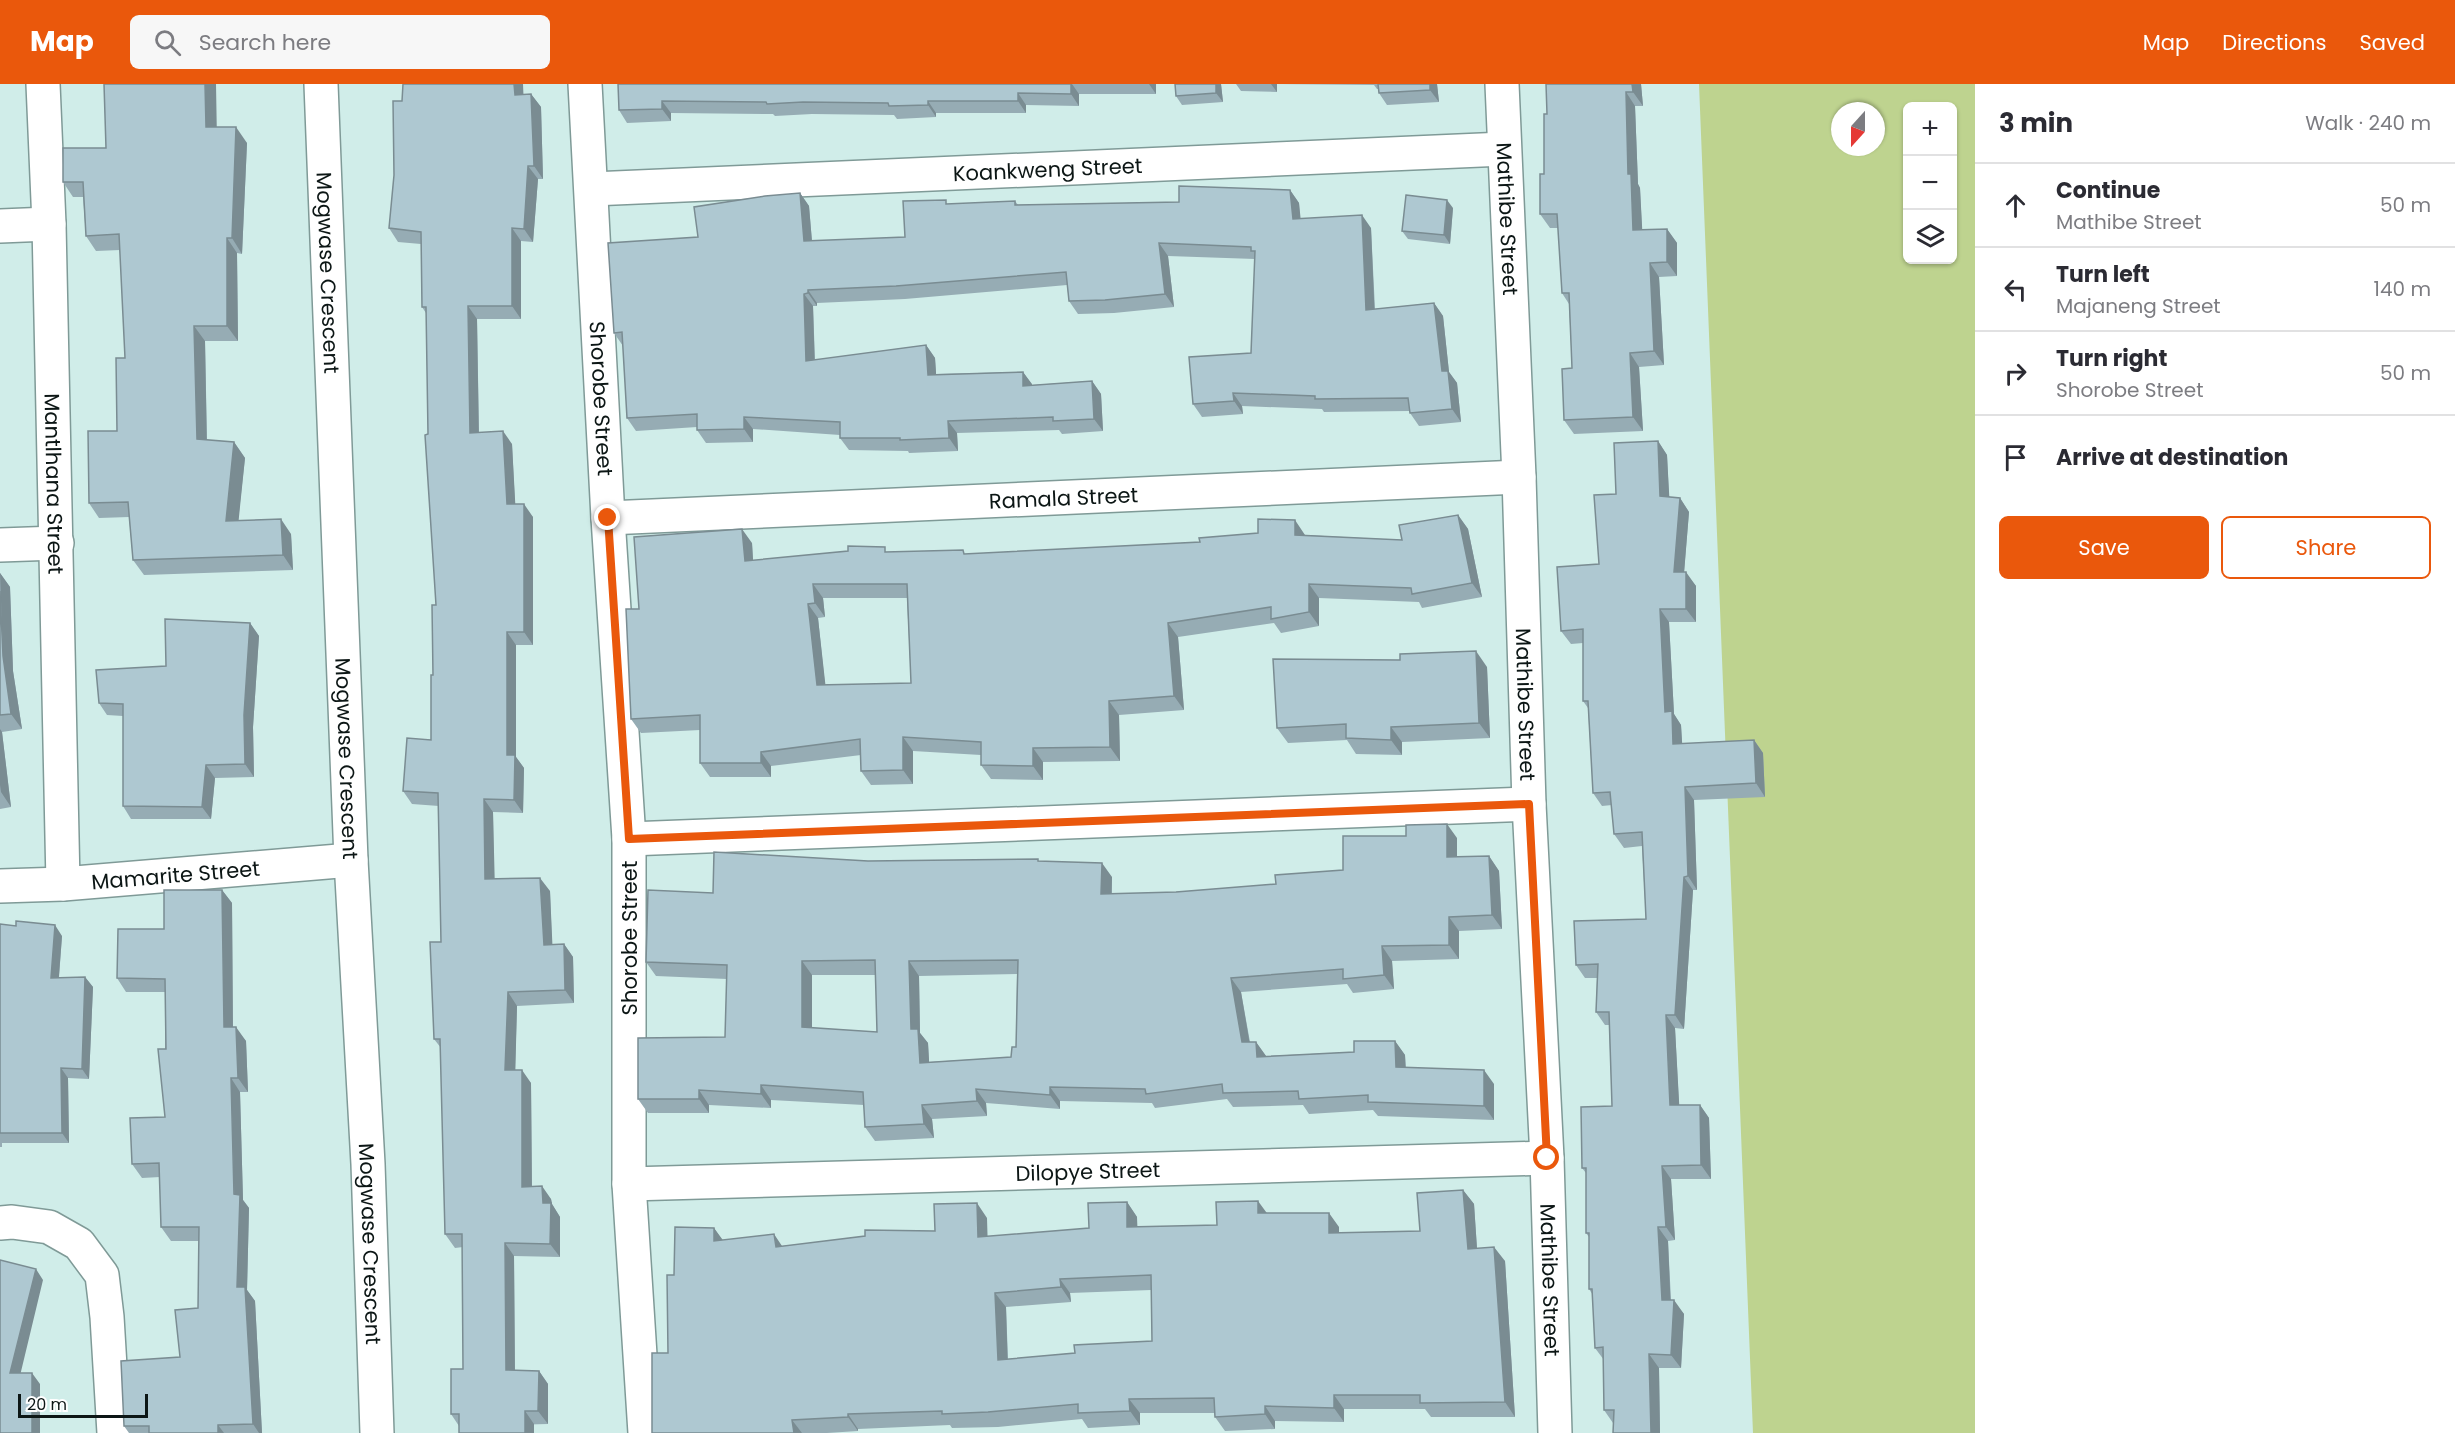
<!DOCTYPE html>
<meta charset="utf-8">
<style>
body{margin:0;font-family:Poppins,sans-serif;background:#f7f7f7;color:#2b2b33}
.controls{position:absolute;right:18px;top:18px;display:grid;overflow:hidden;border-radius:9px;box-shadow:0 2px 4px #0004}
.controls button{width:54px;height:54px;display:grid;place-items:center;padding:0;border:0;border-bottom:2px solid #e1e1e2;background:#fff;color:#2b2b33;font:30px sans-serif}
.compass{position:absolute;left:1831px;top:18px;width:54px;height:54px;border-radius:50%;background:#fff;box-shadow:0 2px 4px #0004;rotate:201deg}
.scale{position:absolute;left:18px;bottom:15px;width:130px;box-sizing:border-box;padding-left:6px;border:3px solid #0c1615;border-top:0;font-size:16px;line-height:21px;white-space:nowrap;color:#0c1615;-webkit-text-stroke:4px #fff;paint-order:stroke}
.stop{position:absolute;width:18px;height:18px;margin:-14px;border:4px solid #ea580c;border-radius:50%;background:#fff}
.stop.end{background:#ea580c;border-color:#fff;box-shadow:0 2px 6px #0008}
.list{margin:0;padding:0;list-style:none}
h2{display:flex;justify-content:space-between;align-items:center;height:78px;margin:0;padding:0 24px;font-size:26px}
h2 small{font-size:20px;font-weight:400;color:#7c7c81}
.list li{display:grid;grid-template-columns:39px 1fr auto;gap:18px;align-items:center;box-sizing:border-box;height:84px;padding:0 24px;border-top:2px solid #e1e1e2}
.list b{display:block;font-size:22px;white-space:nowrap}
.list p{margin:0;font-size:20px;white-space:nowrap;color:#7c7c81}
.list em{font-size:20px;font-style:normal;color:#7c7c81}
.actions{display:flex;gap:12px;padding:18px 24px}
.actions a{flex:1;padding:14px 0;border:2px solid #ea580c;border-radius:9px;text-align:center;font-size:21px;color:#ea580c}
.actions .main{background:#ea580c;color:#fff}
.icon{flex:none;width:33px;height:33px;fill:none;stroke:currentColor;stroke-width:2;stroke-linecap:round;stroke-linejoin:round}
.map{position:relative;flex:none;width:1975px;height:1349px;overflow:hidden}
header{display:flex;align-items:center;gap:36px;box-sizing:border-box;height:84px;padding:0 30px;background:#ea580c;color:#fff}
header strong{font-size:28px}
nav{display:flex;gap:33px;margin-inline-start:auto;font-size:21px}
.search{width:420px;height:54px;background:#f7f7f7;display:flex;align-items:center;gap:15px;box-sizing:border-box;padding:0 21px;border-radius:9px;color:#7c7c81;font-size:22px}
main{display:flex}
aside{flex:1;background:#fff}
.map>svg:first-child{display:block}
.green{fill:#bed38f;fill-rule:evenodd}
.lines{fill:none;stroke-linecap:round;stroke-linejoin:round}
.minor-casing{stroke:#7f9a97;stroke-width:36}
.minor{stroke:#fff;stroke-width:33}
.wall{fill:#96acb4;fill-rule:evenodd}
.shaded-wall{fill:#7a8c92}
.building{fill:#aec8d1;stroke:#7a8c92;stroke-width:1.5;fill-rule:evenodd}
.route{stroke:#ea580c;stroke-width:8}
.labels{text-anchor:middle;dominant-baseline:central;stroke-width:5;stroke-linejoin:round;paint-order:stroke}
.street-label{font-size:21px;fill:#0c1615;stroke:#fff}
</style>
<header>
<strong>Map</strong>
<div class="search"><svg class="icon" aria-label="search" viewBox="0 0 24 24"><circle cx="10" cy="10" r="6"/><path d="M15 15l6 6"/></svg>Search here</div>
<nav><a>Map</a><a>Directions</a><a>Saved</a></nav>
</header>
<main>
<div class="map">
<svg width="1975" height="1349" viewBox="0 0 1975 1349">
<rect width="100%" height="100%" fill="#d0ede9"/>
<path class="green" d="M1699,0H1975V1349H1753ZM1908,22H1952V176H1908ZM1840,27H1876V63H1840Z"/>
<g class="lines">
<g class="minor-casing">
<g id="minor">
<path id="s1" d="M43,0L49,140L63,800"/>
<path id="s2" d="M321,0L351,776L368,1080L377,1349"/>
<path id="s3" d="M585,0L608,434L629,755V1100L645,1349"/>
<path id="s4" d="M1502,0L1519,393L1529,720L1547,1074L1555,1349"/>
<path id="s5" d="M592,105L1504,65"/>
<path d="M0,142L49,140"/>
<path id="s6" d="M608,434L1519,393"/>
<path d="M0,461L57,459"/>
<path d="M629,755L1529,720"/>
<path id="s7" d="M0,802L63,800L351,776"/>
<path id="s8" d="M629,1100L1547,1074"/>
<path d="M0,1139L12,1138L49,1143L79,1160L102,1191L107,1233L114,1349"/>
</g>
</g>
<use href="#minor" class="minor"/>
</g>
<path class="wall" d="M104,0H216V43L247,59L242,170L237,169L238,257H205L207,356L234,358L245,374L238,437L291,450L293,486L144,491L133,476L129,433L99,434L89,419L117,347L125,274L120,166L96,167L86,152L83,113H73L63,98L106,64Z
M403,0H523V10H531L541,23L543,95H538L533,158L521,157V235H477L479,348L512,360L515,420L533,433V561H516V673L524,684L523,729L493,728L494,795L550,807L552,861L564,860L573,873L574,919L517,922L515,986L531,999L532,1103L551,1115L552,1120L560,1133V1173L514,1172L515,1287H539L548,1300V1340L459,1342L451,1330L463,1285V1163L455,1164L445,1150L441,964L434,955L441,858L439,722L412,720L403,707L431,656L436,521L428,350L426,229L422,223L421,160L398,158L389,144L402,17Z
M618,0H1156V10H1079V22L1026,21V29H936V33L897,35L894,31L812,30L775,32L773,30L671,29V37L627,39L619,26Z
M1175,0H1221L1223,18L1182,21L1176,12Z
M1236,0H1437L1439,18L1387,21L1379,9L1378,5H1377L1374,1L1277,0V8L1241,7Z
M1641,0L1643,22H1635L1638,100L1640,104L1642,146L1667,145L1677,159V192L1659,193L1664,281L1639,283L1643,347L1574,350L1564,336L1572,284L1569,220L1562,209L1558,144H1550L1540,130L1544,90L1547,30Z
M1290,106L1299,119L1300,135L1371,144L1375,225L1434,219L1443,232L1449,288L1457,299L1461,338L1419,342L1410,329L1409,327L1324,328L1322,325L1242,322L1243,330L1202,333L1193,320L1251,269L1255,175L1168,172L1174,223L1114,229L1078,230L1069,217L1067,201L905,215L817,219V222H813L815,276L926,261L935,274L936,290L1023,288L1032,301L1092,297L1101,310L1103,347L1062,350L1059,346L957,349L958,367L909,369L908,367L849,366L840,354V351L753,345V358L706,359L697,346V343L636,347L627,334L623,262L614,249L698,153L800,109L809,122L812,157L905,153L949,120L1015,117L1018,121L1179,118Z
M1453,124L1450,160L1408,155L1402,147Z
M1658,357L1667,371L1669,413L1680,414L1689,428L1684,488L1696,502V538H1669L1674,630L1681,641L1682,660L1754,656L1763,669L1765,713L1694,716L1697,806H1693L1684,945L1675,944L1679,1021H1700L1709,1034L1711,1095H1671L1675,1156L1668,1157L1671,1216L1684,1230L1681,1284H1659L1660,1349H1613V1339L1604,1326V1276L1595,1264L1593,1211L1589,1205V1153L1586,1149V1089L1582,1084L1612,1022L1609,941H1605L1596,928L1597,894H1585L1576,881L1646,835L1642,762L1624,764L1614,750L1612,721L1602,722L1593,709L1588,624L1583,617V559L1571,560L1561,547L1599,480L1616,410Z
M1458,431L1468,445L1482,513L1422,524L1419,518L1319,514V542L1281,549L1274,539L1178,553L1184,626L1119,631L1120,677L1043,678V696L991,695L981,681V671L913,667V700L871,701L861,687V671L771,682V693H710L700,679V646L641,649L631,635L639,525L752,459L753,477L888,468L966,470L1200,458L1305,451L1402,456ZM823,514H907L911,599L825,601L818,534L825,533Z
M0,489L10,503L13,587L22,645L2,648L11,723L0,725Z
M250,539L259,552L253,643L254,693L215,694L211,735H131L123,722V632L107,631L99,619L166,582Z
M1487,583L1490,654L1402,658V671L1356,670L1347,656L1288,659L1277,644Z
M1457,754V773L1489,772L1499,787L1502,845L1459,847V875L1392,877L1394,905L1353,909L1347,900L1241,908L1250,958H1256L1266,972L1354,968L1395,957L1405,971L1406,984L1494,1000V1036L1378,1032L1373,1026L1309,1030L1303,1021L1233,1023L1227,1015L1155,1024L1152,1019L1060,1017V1025L986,1019L987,1032L932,1035L934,1054L875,1057L865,1043L864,1021L771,1016V1024L709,1021V1029H648L638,1015L725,953L727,895L656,892L646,878L713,809L868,777H1039L1112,793V810L1176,808L1276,800L1343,786ZM1017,890L1016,963L1011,973L929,978L928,959L920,949L919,892ZM812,891H876L877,948L812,944Z
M222,806L232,819L233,943L246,957L248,1008H240L243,1116L249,1124L247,1206L255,1217L262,1349H129L124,1342L180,1273L198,1224L199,1157H171L161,1143L160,1093L142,1094L132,1080L165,1033V908H126L117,894L164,845Z
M0,840L62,852L59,893H85L93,903L89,995L68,994L69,1059H2V1063H0Z
M1463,1106L1474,1120L1477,1164L1505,1177L1515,1333H1431L1425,1325H1344V1338L1275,1337V1345L1225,1347L1215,1333L1214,1329H1140V1341L1088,1344L1082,1335L998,1343L952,1344L950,1341L858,1345V1347L827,1349H652L668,1269L674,1191L714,1144L722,1156L782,1162L935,1147L987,1134V1153L1089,1144L1127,1118L1137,1133V1143L1217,1141L1266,1129L1339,1143V1149L1420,1147ZM1151,1206L1152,1257L1075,1269L1008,1275L1006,1223L1071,1218L1070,1209Z"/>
<path class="shaded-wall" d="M205,0H216L217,58L206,43Z
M514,0H523L524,24L515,11Z
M1071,0H1072L1079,10V22L1071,10Z
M1149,0H1156V10Z
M1216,0H1221L1223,18L1216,9Z
M1271,0H1277V8Z
M1430,0H1437L1439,18L1430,6Z
M1632,0H1641L1643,22L1633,8Z
M1626,8L1635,22L1638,100L1640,104L1643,160L1633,146L1628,90Z
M1018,9L1026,21V29L1018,17Z
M531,10L541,23L543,95L534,82Z
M662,17L671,29V37L662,25Z
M928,17L936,29V33L928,21Z
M236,43L247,59L242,170L232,154Z
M528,82L538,95L533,158L524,145Z
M1290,106L1299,119L1302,148L1293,135Z
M800,109L809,122L813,170L804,157Z
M1447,116L1453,124L1450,160L1444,151Z
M1362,131L1371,144L1375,239L1366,226Z
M512,144L521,157V235L512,222Z
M1667,145L1677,159V192L1667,178Z
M227,154L237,169L238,257L227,242Z
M1159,159L1168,172L1174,223L1165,210Z
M1650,179L1659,193L1664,281L1654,267Z
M808,206L817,219V222L808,209Z
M804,210L813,222L815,290L806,277Z
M1434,219L1443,232L1449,288L1457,299L1461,338L1452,325L1442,287Z
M468,222L477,235L479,362L470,349Z
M194,242L205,257L207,370L197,355Z
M926,261L935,274L937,303L928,291Z
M1630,269L1639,283L1643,347L1633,333Z
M1023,288L1032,300V314L1023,302Z
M1092,297L1101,310L1103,347L1094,335Z
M1233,309L1242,322L1243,330L1234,317Z
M744,333L753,345V358L744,345Z
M948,337L957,349L958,367L949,354Z
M503,347L512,360L516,433L507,420Z
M1658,357L1667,371L1670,426L1660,412Z
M234,358L245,374L237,452L226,437Z
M1680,414L1689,428L1683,502L1674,488Z
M524,420L533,433V561L524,548Z
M1458,431L1468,445L1482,513L1472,499Z
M281,435L291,450L293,486L283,471Z
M1295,436L1305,451V465L1295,451Z
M742,445L752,459L754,492L745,477Z
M1686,488L1696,502V538L1686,525Z
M0,489L10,503L13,587L22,645L11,630L3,572Z
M813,500L823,514L825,533L815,519Z
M1309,500L1319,514V542L1309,528Z
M808,520L818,534L827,615L817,601Z
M1660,525L1669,538L1674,630L1681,641L1683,673L1673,660L1665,628Z
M250,539L259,552L253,643L254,693L245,680L244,631Z
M1168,539L1178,553L1184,626L1174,612Z
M507,548L516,561V673L524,684L523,729L514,716L507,671Z
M1476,567L1487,583L1490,654L1479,639Z
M1109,617L1119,631L1120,677L1110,663Z
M1391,643L1402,658V671L1391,656Z
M0,645L2,648L11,723L1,708L0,701Z
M903,653L913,667V700L903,686Z
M1754,656L1763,669L1765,713L1756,699Z
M1033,664L1043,678V696L1033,682Z
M761,668L771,682V693L761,679Z
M206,681L215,694L211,735L202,723Z
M1685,703L1694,716L1697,806L1688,792Z
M484,715L493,728L495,808L485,795Z
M1447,740L1457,754V788L1447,773Z
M1489,772L1499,787L1502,845L1492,831Z
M1102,779L1112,793L1111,824L1101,810Z
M1684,793L1693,806L1684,945L1675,931Z
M540,794L550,807L553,874L544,861Z
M222,806L232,819L233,957L224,943Z
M1449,833L1459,847V875L1449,861Z
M55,841L62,852L58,904L51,894Z
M564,860L573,873L574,919L565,906Z
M1382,862L1392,877L1394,905L1384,891Z
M802,877L812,891V957L802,943Z
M909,877L919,892L920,949L928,959L930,993L920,979L911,945Z
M85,893L93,903L89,995L82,985Z
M1231,894L1241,908L1252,973L1242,958Z
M508,908L517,922L515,999L505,986Z
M1666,931L1675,944L1680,1035L1670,1021Z
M236,943L246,957L248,1008L238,994Z
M1395,957L1405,971L1406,998L1396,983Z
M1256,958L1266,972L1257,973Z
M61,984L68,994L69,1059L62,1049Z
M522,986L531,999L532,1116L522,1103Z
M1484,986L1494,1000V1036L1484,1022Z
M231,994L240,1008L243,1116L249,1124L247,1206L255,1217L262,1349H259L253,1340L237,1203Z
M761,1001L771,1016V1024L761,1010Z
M1050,1003L1060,1017V1025L1050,1011Z
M976,1005L986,1019L987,1032L977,1017Z
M699,1006L709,1021V1029L699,1015Z
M922,1021L932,1035L934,1054L924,1040Z
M1700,1021L1709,1034L1711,1095L1701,1081Z
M1662,1082L1671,1095L1675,1156L1666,1143Z
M542,1102L551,1115L552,1120L560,1133V1173L550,1160L543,1119Z
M1463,1106L1474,1120L1478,1180L1468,1165Z
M1258,1117L1269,1132L1258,1129Z
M1127,1118L1137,1133L1138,1158L1127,1143Z
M977,1119L987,1134L988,1168L978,1153Z
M1329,1129L1339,1143V1164L1329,1149Z
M1658,1143L1668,1157L1671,1229L1662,1216Z
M714,1144L725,1159L714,1157Z
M774,1150L784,1165L776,1163Z
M505,1159L514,1172L515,1300L506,1286Z
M1494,1163L1505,1177L1515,1333L1505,1318Z
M36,1185L43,1196L18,1300L10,1289Z
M1060,1195L1070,1209L1071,1218L1061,1203Z
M995,1209L1006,1223L1008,1290L998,1276Z
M1674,1216L1684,1230L1681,1284L1671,1271Z
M1649,1270L1659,1284L1660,1349H1651Z
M539,1287L548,1300V1340L538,1327Z
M32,1289L40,1300V1349H32Z
M1334,1311L1344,1325V1338L1334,1324Z
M1129,1315L1140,1329V1341L1130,1327Z
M1265,1322L1275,1337V1345L1265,1330Z
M525,1327L534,1340V1349H525Z
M848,1330L858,1345V1347L848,1333Z
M792,1336L802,1349H794Z
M218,1341L224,1349H218Z"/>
<path class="building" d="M104,0H205L206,43H236L232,154H227V242H194L197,355L234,358L226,437L281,435L283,471L133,476L128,418L89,419L88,347H117L116,274H125L119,150L86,152L83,98H63V64H106Z
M403,0H514L515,11L531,10L534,82H528L524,145L512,144V222H468L470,349L503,347L507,420H524V548H507V671H515L514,716L484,715L485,795L540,794L544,861L564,860L565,906L508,908L505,986H522V1103L542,1102L543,1119H551L550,1160L505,1159L506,1286L539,1287L538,1327H525V1349H459V1330H451V1285H463L462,1150H445L440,955H434L430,858H441L438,709L403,707L407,654L431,656V591H433L432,521H436L425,351L428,350L426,223H422L421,148L389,144L394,91L393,17H402Z
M618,0H1071V10L1018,9V17H928V21L889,22L888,19L803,18L767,20L766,18L662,17V25L619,26Z
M1175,0H1216V9L1176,12Z
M1378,0H1430V6L1379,9Z
M1546,0H1632L1633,8H1626L1628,90H1631L1633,146L1667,145V178L1650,179L1654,267L1630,269L1633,333L1564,336L1562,285L1572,284L1569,209H1562L1557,130H1540V90H1544V30H1547Z
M1179,102L1290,106L1293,135L1362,131L1366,226L1434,219L1442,287H1448L1452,325L1410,329L1408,314L1315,315V312L1233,309L1234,317L1193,320L1189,273L1251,269L1255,167H1251V163L1159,159L1165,210L1105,216L1069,217L1066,188L896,202L808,206V209L804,210L806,277L926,261L928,291L1023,288V302L1092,297L1094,335L1053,337V333L948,337L949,354L900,356V354H840V338L744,333V345L697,346V330L627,334L622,248L614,249L608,159L698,153L694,123L765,112L800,109L804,157L905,153L903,117L946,116V120L1015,117V121L1179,118Z
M1406,111L1447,116L1444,151L1402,147Z
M1658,357L1660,412L1680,414L1674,488H1686V525H1660L1665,628L1672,627L1673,660L1754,656L1756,699L1685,703L1688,792L1684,793L1675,931H1666L1670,1021H1700L1701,1081L1662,1082L1666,1143H1658L1662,1216H1674L1671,1271L1649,1270L1651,1349H1613L1614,1326H1604L1603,1263L1595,1264L1592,1205H1589V1149H1586V1084H1582L1581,1023L1612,1022L1609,928H1596L1598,880L1576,881L1574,837L1646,835L1642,748L1614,750L1610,708L1593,709L1588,617H1583V545L1561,547L1557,483L1599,480L1594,411L1616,410L1614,359Z
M1458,431L1472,499L1412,510L1411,504L1309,500V528L1271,535V523L1168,539L1174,612L1109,617L1110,663L1033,664V682L981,681V658L903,653V686L861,687L860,655L761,668V679H700V631L631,635L626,525H639L634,453L742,445L745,477L848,467V462L885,463V468L963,466L964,470L1200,458L1199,454L1258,449V435L1295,436V451L1402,456L1399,441ZM813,500H907L911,599L817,601L808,520L815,519Z
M0,507L3,572L11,630L0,631Z
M165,535L250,539L244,631L245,680L206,681L202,723L123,722V620L99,619L96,586L166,582Z
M1476,567L1479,639L1391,643V656L1346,654V640L1277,644L1273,575L1400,576V570Z
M1447,740V773L1489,772L1492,831L1449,833V861L1382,862L1384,891L1343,895V885L1231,894L1242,958H1256L1257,973L1354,968V957H1395L1396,983L1484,986V1022L1368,1018V1011L1299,1015L1298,1007L1223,1009L1222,1000L1146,1010L1145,1005L1050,1003V1011L976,1005L977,1017L922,1021L924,1040L865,1043L863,1008L761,1001V1010L699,1006V1015H638V954L725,953L727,881L646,878L648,806L713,809L714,768L868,777L1038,775V777L1102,779L1101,810L1176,808L1276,800L1275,791L1343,786V752H1406V741ZM875,876L877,948L802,943V877ZM1018,876L1016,963H1012L1011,973L920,979L918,945H911L909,877Z
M164,806H222L224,943H236L238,994H231L234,1110L240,1111L237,1203H245L253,1340L218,1341V1349H149V1342H124L121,1277L180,1273L175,1226L198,1224L199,1143H161L159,1079L132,1080L130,1034L165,1033L158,965H166L165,895L117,894L118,845H164Z
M16,837L55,841L51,894L85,893L82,985L61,984L62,1049H0V840L16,842Z
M1463,1106L1468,1165L1494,1163L1505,1318L1420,1319V1311H1334V1324L1265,1322V1330L1215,1333L1214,1314L1129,1315L1130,1327L1078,1329V1320L988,1328L942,1330V1327L848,1330V1333L792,1336L794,1349H652V1269H668L667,1191H674L675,1143L714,1144V1157L774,1150L776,1163L865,1152V1146L935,1147L934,1120L977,1119L978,1153L1089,1144L1088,1119L1127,1118V1143L1217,1141L1216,1118L1258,1117V1129H1329V1149L1420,1147L1417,1109ZM1151,1191L1152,1257L1074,1261L1075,1269L998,1276L995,1209L1061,1203L1060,1195Z
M0,1176L36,1185L10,1289H32V1349H0Z"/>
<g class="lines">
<path class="route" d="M608,434L629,755L1529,720L1547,1074"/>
</g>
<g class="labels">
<g class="street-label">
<text stroke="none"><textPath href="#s5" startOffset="456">Koankweng Street</textPath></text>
<text stroke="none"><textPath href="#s4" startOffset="135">Mathibe Street</textPath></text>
<text stroke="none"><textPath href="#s2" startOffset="189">Mogwase Crescent</textPath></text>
<text stroke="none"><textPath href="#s3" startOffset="315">Shorobe Street</textPath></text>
<text stroke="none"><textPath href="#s1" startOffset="400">Mantlhana Street</textPath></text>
<text stroke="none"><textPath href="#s6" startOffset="456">Ramala Street</textPath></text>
<text stroke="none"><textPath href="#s4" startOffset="621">Mathibe Street</textPath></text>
<text stroke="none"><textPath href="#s2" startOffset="675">Mogwase Crescent</textPath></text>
<text stroke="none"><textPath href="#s7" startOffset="176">Mamarite Street</textPath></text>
<text transform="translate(629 854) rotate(-90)">Shorobe Street</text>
<text stroke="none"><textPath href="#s8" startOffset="459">Dilopye Street</textPath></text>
<text stroke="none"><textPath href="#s2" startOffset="1161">Mogwase Crescent</textPath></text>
<text stroke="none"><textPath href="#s4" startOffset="1197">Mathibe Street</textPath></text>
</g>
</g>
</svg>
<div class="controls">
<button>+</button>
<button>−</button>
<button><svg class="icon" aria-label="layers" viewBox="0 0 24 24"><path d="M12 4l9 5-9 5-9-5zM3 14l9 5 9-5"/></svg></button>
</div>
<svg class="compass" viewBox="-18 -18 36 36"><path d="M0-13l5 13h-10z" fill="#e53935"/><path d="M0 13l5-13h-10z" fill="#7c7c81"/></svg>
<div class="scale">20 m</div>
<div class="stop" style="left:1547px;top:1074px"></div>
<div class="stop end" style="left:608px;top:434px"></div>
</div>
<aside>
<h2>3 min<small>Walk · 240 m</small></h2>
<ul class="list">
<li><svg class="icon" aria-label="ahead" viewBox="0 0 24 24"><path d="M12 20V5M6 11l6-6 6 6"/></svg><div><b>Continue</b><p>Mathibe Street</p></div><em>50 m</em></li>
<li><svg class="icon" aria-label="left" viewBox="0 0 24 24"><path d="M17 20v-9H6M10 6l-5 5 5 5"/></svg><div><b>Turn left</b><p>Majaneng Street</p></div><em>140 m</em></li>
<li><svg class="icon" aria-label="right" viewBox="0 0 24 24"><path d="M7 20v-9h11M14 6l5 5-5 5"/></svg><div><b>Turn right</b><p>Shorobe Street</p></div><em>50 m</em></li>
<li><svg class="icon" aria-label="arrive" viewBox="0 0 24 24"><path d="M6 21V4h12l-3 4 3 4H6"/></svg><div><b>Arrive at destination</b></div></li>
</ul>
<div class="actions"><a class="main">Save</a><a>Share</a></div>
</aside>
</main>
